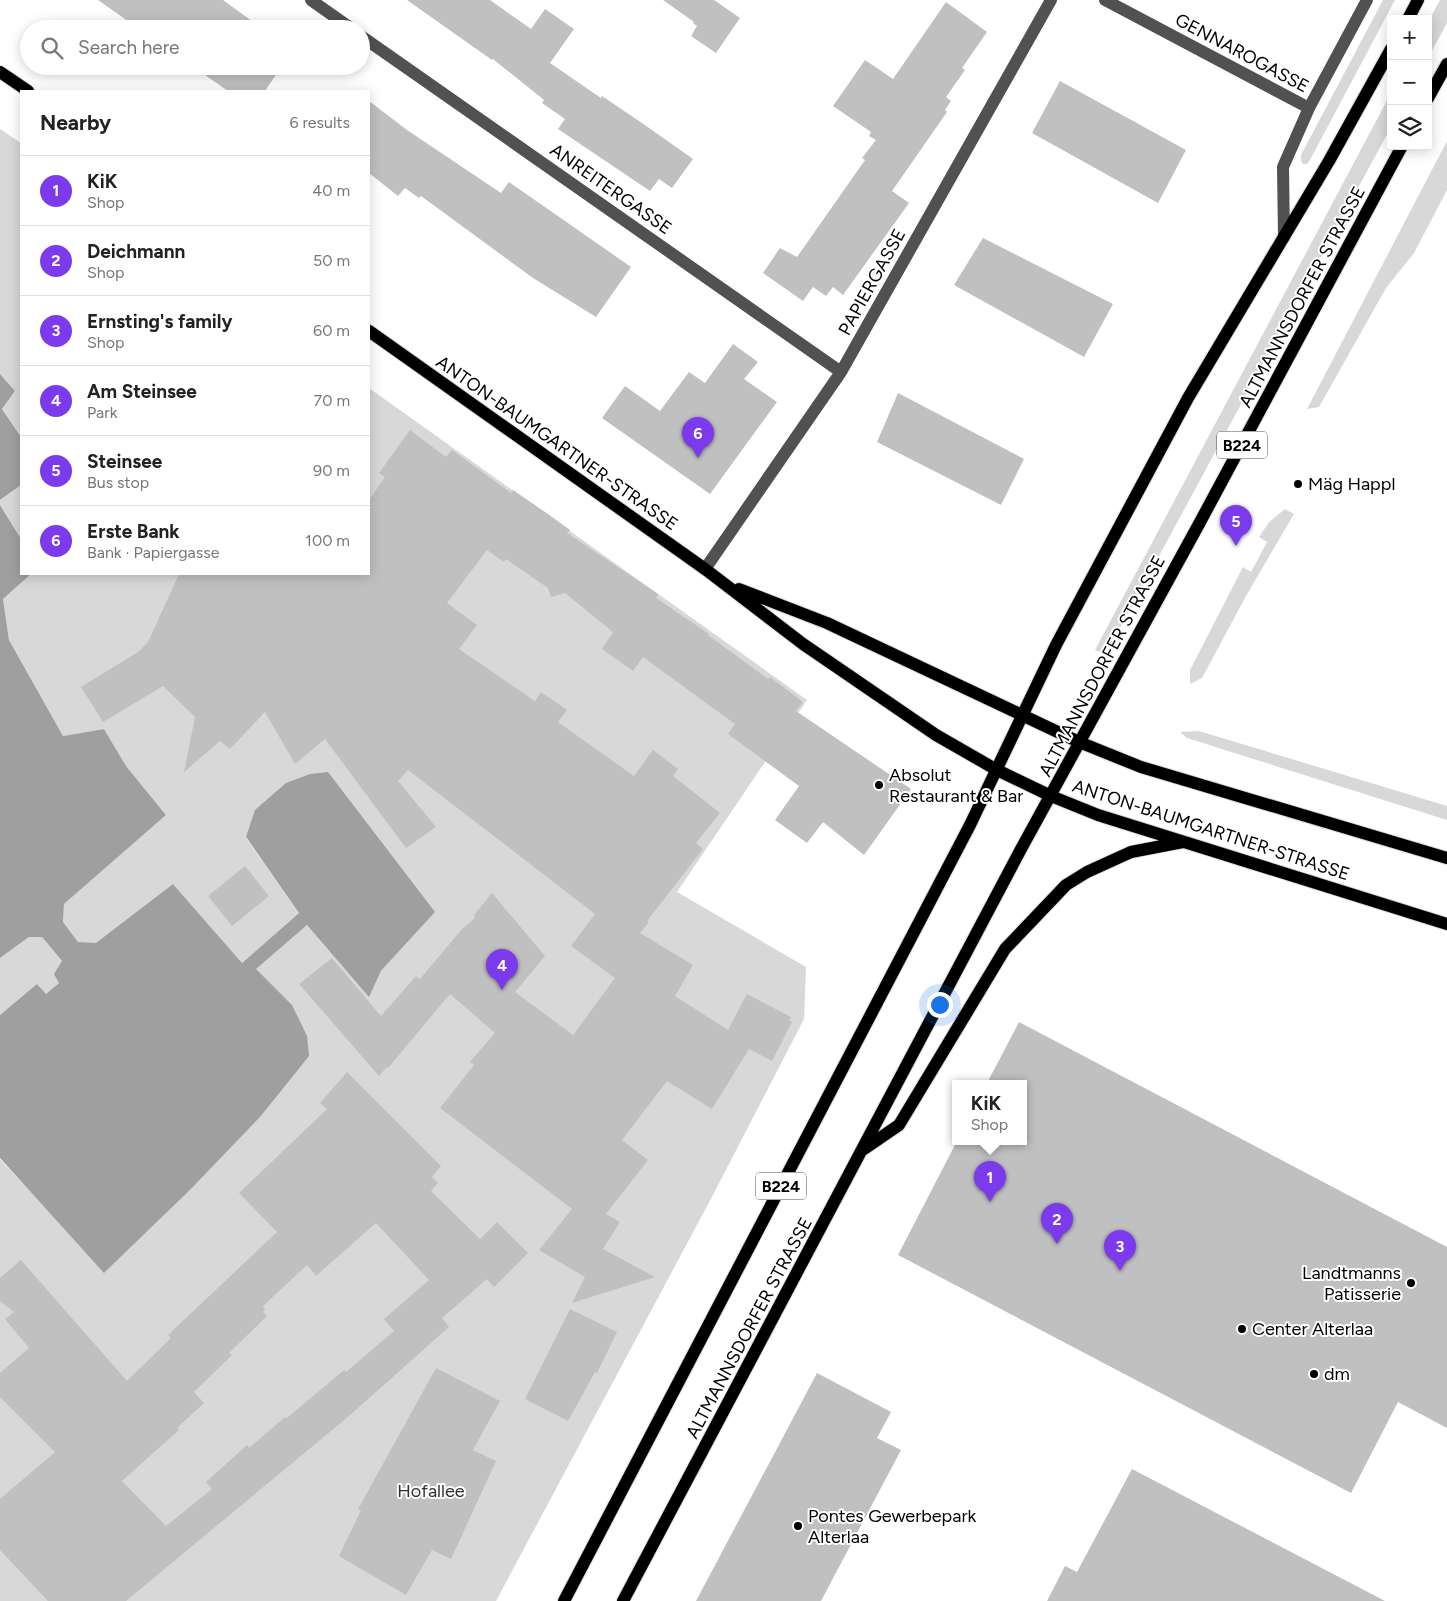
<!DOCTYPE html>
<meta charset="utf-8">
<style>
body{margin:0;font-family:Figtree,sans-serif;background:#f6f6f6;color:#222}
.controls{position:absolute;right:15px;top:15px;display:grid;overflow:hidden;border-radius:0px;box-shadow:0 2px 12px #0003}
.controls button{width:45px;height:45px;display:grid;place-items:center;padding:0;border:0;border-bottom:1px solid #e0e0e0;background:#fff;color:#222;font:25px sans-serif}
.you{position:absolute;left:939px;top:1004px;width:18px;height:18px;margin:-12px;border:4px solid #fff;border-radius:50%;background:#1a73e8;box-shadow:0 0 0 8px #1a73e833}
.badge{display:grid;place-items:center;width:32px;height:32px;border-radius:50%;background:#7c3aed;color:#fff;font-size:16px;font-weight:700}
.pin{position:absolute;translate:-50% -41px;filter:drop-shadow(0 1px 2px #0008)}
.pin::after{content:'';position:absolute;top:26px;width:18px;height:15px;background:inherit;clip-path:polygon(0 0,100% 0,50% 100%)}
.popup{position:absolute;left:952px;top:1080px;width:75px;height:65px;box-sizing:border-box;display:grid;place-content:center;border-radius:0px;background:#fff;filter:drop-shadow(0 1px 4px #0005);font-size:16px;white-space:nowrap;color:#767676}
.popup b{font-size:19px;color:#222}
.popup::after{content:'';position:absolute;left:50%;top:100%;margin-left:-10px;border:10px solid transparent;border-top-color:#fff}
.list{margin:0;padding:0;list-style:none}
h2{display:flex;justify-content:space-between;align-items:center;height:65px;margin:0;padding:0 20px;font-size:21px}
h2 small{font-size:16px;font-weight:400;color:#767676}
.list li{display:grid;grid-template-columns:32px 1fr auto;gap:15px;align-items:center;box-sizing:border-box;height:70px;padding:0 20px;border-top:1px solid #e0e0e0}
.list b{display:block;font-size:19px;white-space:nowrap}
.list p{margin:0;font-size:16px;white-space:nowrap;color:#767676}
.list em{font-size:16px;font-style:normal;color:#767676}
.icon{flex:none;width:28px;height:28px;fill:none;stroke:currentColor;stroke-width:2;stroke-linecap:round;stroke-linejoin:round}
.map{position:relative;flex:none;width:1447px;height:1601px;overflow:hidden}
.search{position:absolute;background:#fff;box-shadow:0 2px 12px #0003;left:20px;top:20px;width:350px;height:55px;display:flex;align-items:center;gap:12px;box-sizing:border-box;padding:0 18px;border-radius:28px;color:#767676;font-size:19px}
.panel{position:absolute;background:#fff;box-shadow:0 2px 12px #0003;left:20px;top:90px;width:350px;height:485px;border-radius:0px}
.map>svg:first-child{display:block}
.green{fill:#d8d8d8}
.water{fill:#9f9f9f}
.building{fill:#c0c0c0;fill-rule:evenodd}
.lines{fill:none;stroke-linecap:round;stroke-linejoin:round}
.major-casing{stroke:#dbdbdb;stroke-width:14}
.minor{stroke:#515151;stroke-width:12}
.major{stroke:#000;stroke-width:12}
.poi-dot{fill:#000;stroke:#fff;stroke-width:2}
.labels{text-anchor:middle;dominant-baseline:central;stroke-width:4;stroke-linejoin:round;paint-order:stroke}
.shield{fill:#fff;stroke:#4c4c4c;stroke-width:1}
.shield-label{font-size:16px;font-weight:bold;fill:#000}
.street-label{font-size:18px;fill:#000;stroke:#fff}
.poi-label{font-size:18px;fill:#000;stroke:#fff;text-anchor:start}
.park-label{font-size:18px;fill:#2f2f2f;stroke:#fff}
</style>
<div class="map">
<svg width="1447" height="1601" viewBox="0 0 1447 1601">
<rect width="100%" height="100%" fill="#fff"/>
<path class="green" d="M1383,0H1395L1310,160L1307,164H1303L1301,161V155Z
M1440,0H1447V23L1428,58V22Z
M1391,93V127L1106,654L1095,650Z
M0,129L21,143V437L2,409L15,391L0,374Z
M1447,141V190L1414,253L1386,288L1319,407L1307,409Z
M369,388L807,700L677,892L806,967L804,1019L714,1193L496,1601H0V1159L105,1272L190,1190L260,1117L292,1005L255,969L307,925L369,996L381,971L435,912L246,838L299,913L242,963L173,884L96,944L78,942L63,922L64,904L166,815L126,766L104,729L63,736L9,640L3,599L31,574H369Z
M21,485V539L0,505V500Z
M1285,509L1294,514L1246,596L1202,678L1190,684V670L1243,567L1251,572L1267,542L1259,537L1269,522Z
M1199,731L1447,806V820L1187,738L1180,732Z
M29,937H42L62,961L59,983L46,994L37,985L0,1015V958Z"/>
<path class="water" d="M0,374L15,391L2,409L21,437V485L0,500Z
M0,505L21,539V574H31L3,599L9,640L63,736L104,729L126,766L166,815L64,904L63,922L78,942L96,943L173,884L242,963L299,913L246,837L255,810L286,783L310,774L328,772L435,912L381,971L369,997L307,925L256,969L292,1005L307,1036L309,1056L260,1117L190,1190L104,1273L0,1158V1015L37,984L46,994L59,983L54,974L62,961L42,937H29L0,958Z"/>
<path class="building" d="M98,0H223L263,29H139Z
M407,0H490L531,29L545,9L574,29L550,63L601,98L602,96L642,123L693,159L672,188L659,179L650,191L558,129L565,119L542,103L544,100L493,59L492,60Z
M663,0H714L740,18L716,53L691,36L697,26L693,23L694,22Z
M946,2L987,32L962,68L965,70L946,97L951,101L945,110L947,112L892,191L909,203L843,295L833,287L826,296L813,287L803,301L763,273L780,248L797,257L865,160L862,158L876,140L869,136L871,132L833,106L865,60L893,79Z
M192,66H282L265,91H228Z
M1060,81L1186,150L1158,203L1032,133Z
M369,101L407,130L501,193L509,182L631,267L596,317L533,278L421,196L419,198L405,188L398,196L369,173Z
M983,238L1113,304L1084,357L954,285Z
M733,344L758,362L744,379L777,402L710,494L602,418L625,386L660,411L689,372L705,383Z
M898,393L1024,459L1001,505L877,442Z
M410,430L446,457L452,450L511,493L513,490L548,514L570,530L567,533L658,594L656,598L709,634L708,635L768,679L770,677L803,702L796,711L911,789L864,855L823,822L807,843L775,820L799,786L728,734L735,724L643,657L633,671L602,649L613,632L565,593L551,597L548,588L506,559L504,562L487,550L447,603L477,625L459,649L535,701L541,692L567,710L558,722L634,776L653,750L678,769L673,776L720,813L696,843L703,849L647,921L649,922L640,933L693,965L675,996L728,1030L747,994L791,1017L789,1020L792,1022L772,1061L749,1049L712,1109L667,1081L622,1140L648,1160L606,1214L620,1222L603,1249L655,1277L572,1303L585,1277L539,1250L572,1209L440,1108L474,1065L470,1062L495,1033L450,994L388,1068L387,1067L379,1076L299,984L332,958L381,1016L416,976L420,979L462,929L475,918L474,915L492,893L545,956L515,992L573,1035L615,978L571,946L595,914L408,770L398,781L436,827L406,848L325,739L295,764L265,712L230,749L220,741L184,772L195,717L163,686L103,722L81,687L138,652L148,642L179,574H369V500L385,477L379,473Z
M245,866L269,896L232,926L208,896Z
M1019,1022L1447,1247V1428L1398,1402L1351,1493L898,1255L957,1141H1024V1083H987Z
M347,1072L441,1166L432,1177L438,1183L431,1191L480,1239L497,1222L528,1253L494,1287L487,1279L442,1318L449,1327L349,1416L126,1601H48L0,1550V1499L55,1452L0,1397V1373L29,1348L5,1319L14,1312L0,1301V1278L21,1260L127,1381L171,1338L168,1335L277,1232L239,1193L327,1109L320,1103ZM376,1223L429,1280L384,1319L394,1331L346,1372L344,1370L287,1418L285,1417L249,1448L247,1445L206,1482L212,1489L166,1526L122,1481L179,1430L177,1428L204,1403L194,1392L232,1355L229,1353L267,1316L263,1312L265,1310L263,1306L307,1265L316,1276Z
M570,1309L617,1332L597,1373L595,1372L568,1421L525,1399Z
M436,1368L500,1401L473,1450L496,1461L451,1559L432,1550L406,1595L339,1556L361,1510L358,1509Z
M817,1373L891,1412L877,1438L901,1450L821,1601H696Z
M1132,1469L1385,1601H1047L1065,1566L1077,1572Z"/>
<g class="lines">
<g class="major-casing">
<path id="major" d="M1408,19L1418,0
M0,72L28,91
M1428,98L1447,64
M369,331L705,569L803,644L936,735L997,770L1051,796L1098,815L1447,924
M739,589L827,623L1079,742L1141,767L1447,858
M864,1149L899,1125L1005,949L1066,885L1087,872L1131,852L1183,842
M564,1601L970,825L1056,645L1188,398L1329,161L1391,49
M623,1601L1021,849L1199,524L1402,146"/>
</g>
<path class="minor" d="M311,0L352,29
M1105,0L1309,108
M361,36L841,372
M1284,237L1283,167L1309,108L1367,0
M705,569L841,372L1051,0"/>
<use href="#major" class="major"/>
</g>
<g class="poi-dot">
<circle cx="1298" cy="484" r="5"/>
<circle cx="879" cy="785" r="5"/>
<circle cx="1411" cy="1283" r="5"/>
<circle cx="1242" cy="1329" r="5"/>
<circle cx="1314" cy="1374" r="5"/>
<circle cx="798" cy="1526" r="5"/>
</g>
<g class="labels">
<g class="shield">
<rect x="1217" y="431.5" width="50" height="27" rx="4"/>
<rect x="756" y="1172.5" width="50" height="27" rx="4"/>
</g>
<g class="shield-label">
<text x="1242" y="445">B224</text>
<text x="781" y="1186">B224</text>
</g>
<g class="street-label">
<text transform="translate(1242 53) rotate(28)">GENNAROGASSE</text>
<text transform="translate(611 189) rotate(35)">ANREITERGASSE</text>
<text transform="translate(872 282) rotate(-61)">PAPIERGASSE</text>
<text transform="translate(1302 297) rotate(-62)">ALTMANNSDORFER STRASSE</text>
<text transform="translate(557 443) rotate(35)">ANTON-BAUMGARTNER-STRASSE</text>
<text transform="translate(1102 666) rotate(-62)">ALTMANNSDORFER STRASSE</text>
<text transform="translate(1211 830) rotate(18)">ANTON-BAUMGARTNER-STRASSE</text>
<text transform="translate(749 1328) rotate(-62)">ALTMANNSDORFER STRASSE</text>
</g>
<g class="poi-label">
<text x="1308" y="484">Mäg Happl</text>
<text x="889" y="775">Absolut<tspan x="889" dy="21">Restaurant &amp; Bar</tspan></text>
<text x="1401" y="1273" text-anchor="end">Landtmanns<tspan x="1401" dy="21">Patisserie</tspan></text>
<text x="1252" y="1329">Center Alterlaa</text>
<text x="1324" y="1374">dm</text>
<text x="808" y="1516">Pontes Gewerbepark<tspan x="808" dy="21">Alterlaa</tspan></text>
</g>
<g class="park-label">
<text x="431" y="1491">Hofallee</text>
</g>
</g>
</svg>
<div class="controls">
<button>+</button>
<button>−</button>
<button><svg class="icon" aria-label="layers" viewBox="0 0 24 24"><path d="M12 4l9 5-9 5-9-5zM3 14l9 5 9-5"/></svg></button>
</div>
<div class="you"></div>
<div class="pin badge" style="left:990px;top:1202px">1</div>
<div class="popup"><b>KiK</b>Shop</div>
<div class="pin badge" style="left:1057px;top:1244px">2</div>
<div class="pin badge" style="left:1120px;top:1271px">3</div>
<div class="pin badge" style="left:502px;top:990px">4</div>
<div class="pin badge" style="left:1236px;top:546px">5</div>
<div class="pin badge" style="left:698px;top:458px">6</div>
<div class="search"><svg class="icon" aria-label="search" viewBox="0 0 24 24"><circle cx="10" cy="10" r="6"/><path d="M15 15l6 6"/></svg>Search here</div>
<section class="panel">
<h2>Nearby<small>6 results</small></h2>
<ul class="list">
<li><span class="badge">1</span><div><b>KiK</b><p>Shop</p></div><em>40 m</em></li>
<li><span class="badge">2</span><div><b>Deichmann</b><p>Shop</p></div><em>50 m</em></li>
<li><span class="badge">3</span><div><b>Ernsting's family</b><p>Shop</p></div><em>60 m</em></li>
<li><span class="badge">4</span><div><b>Am Steinsee</b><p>Park</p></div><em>70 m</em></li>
<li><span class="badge">5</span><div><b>Steinsee</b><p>Bus stop</p></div><em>90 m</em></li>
<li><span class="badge">6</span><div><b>Erste Bank</b><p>Bank · Papiergasse</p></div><em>100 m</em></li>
</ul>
</section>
</div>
